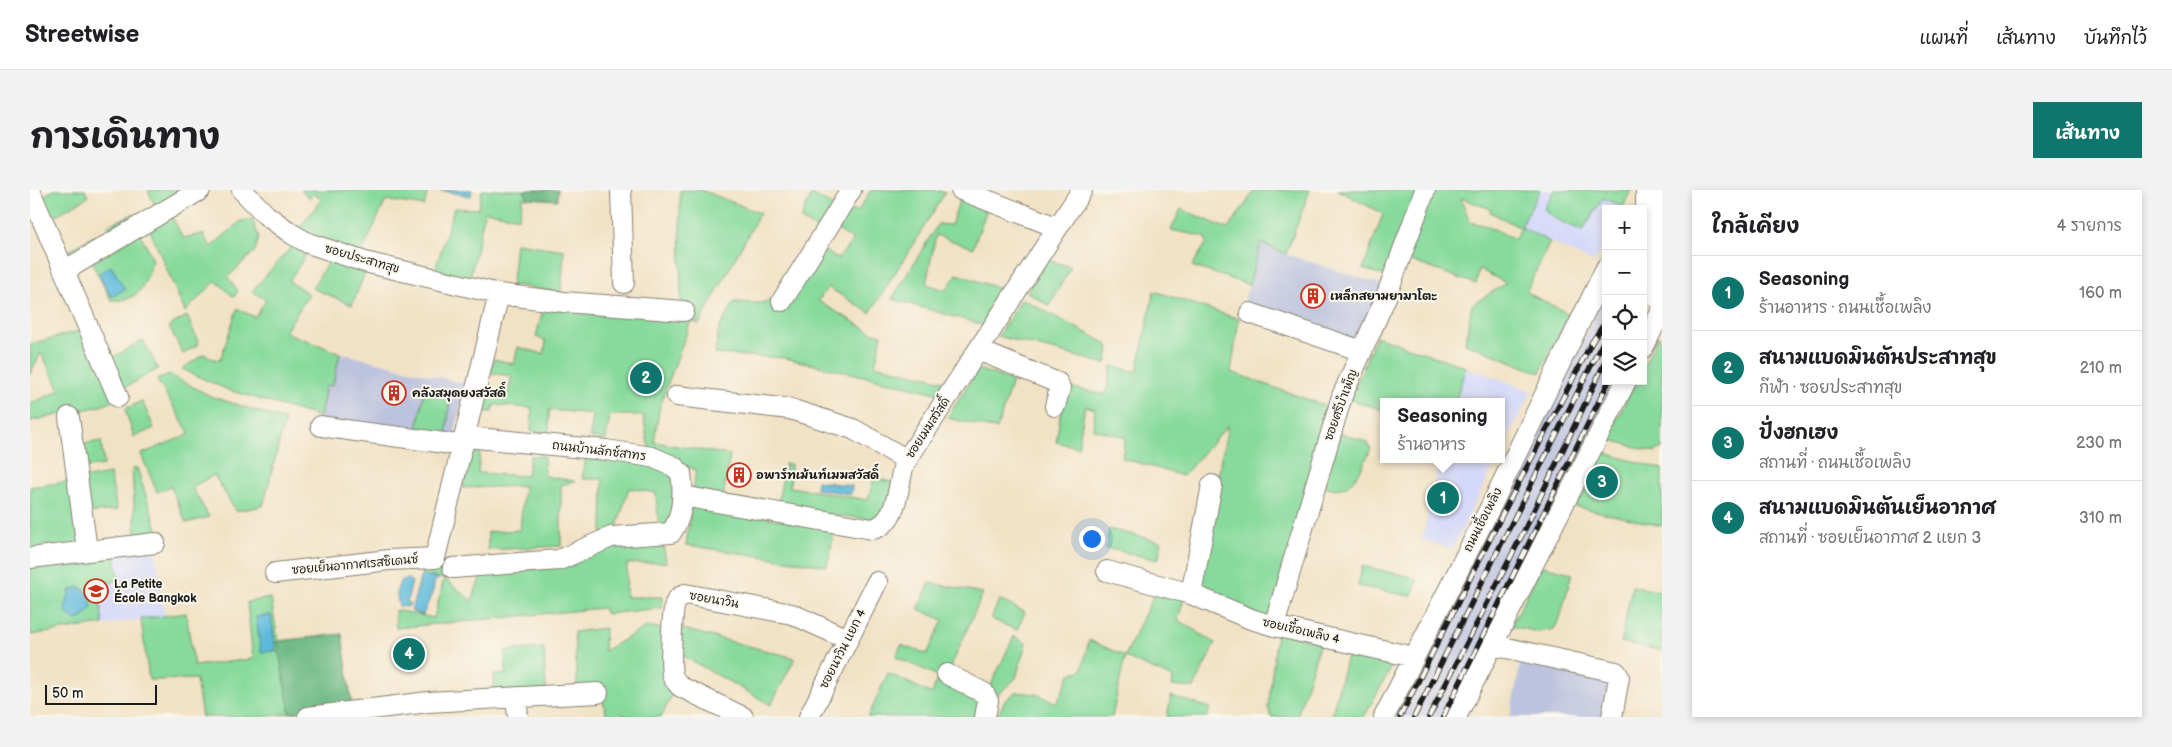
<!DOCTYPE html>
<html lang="th">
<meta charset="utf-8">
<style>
body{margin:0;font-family:"Balsamiq Sans","Playpen Sans Thai",sans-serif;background:#f2f2f2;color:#202124}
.controls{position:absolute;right:15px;top:15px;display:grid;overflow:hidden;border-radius:0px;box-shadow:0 2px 8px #0003}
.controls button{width:45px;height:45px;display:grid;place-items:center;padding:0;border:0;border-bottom:1px solid #e0e0e0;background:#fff;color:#202124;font:25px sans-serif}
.scale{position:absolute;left:15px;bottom:12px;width:112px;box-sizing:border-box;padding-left:5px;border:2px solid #1c1c1c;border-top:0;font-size:14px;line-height:18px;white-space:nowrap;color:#1c1c1c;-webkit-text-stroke:4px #fbf7ec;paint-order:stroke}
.you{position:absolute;left:1061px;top:348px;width:18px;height:18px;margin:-12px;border:4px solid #fff;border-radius:50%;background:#1a73e8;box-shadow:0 0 0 8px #1a73e833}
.badge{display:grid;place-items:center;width:32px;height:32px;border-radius:50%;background:#0f766e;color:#fff;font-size:16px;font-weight:700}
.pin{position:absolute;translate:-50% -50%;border:2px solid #fff;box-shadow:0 1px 5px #0006}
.popup{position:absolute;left:1350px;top:208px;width:125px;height:65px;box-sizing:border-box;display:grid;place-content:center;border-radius:0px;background:#fff;filter:drop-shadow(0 1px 4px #0005);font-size:16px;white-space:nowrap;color:#757577}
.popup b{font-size:19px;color:#202124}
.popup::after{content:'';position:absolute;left:50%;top:100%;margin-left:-10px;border:10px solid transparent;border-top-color:#fff}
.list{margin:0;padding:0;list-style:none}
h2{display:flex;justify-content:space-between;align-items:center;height:65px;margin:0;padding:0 20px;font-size:21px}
h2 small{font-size:16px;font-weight:400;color:#757577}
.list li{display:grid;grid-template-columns:32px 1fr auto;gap:15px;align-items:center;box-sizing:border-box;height:75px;padding:0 20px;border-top:1px solid #e0e0e0}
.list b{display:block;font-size:19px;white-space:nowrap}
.list p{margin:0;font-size:16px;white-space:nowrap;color:#757577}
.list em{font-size:16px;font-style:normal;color:#757577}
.icon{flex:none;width:28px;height:28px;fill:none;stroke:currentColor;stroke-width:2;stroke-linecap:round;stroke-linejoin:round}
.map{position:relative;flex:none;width:1632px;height:527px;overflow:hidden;border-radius:0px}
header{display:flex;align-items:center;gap:30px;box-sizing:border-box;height:70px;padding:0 25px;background:#fff;border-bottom:1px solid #e0e0e0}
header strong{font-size:24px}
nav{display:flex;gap:28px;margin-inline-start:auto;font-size:18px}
.intro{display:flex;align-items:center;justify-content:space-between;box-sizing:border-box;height:120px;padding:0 30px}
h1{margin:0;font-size:35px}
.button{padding:12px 22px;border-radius:0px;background:#0f766e;color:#fff;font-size:18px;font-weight:700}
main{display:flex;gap:30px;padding:0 30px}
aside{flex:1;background:#fff;border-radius:0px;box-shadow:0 2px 8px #0003}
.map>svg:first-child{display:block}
.built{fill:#d4d8f9}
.industrial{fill:#bdc3de}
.green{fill:#87da9c;stroke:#527b5c;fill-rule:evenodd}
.forest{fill:#6dba84;stroke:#446b50}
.water{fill:#5dbadb;stroke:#3c6b7c}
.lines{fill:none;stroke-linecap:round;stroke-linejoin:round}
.minor-casing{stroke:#867f70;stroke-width:22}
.minor{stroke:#fff;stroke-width:20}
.rail-casing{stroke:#1c1c1c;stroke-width:5.5}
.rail{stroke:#fbf7ec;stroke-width:4;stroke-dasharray:11;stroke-linecap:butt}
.highway-bridge-casing{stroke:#867f70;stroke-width:30;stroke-linecap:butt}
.highway-bridge{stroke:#fff;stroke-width:28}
.labels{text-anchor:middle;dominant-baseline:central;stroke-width:4;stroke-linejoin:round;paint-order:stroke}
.street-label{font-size:12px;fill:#1c1c1c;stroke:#fbf7ec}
.poi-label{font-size:12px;font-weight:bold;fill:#1c1c1c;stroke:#fbf7ec;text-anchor:start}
</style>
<header>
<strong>Streetwise</strong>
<nav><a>แผนที่</a><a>เส้นทาง</a><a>บันทึกไว้</a></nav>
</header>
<div class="intro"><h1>การเดินทาง</h1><a class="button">เส้นทาง</a></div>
<main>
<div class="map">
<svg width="1632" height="527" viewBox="0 0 1632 527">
<rect width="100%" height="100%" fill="#fbf7ec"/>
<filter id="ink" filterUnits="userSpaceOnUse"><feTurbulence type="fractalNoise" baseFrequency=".02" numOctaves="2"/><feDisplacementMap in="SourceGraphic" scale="10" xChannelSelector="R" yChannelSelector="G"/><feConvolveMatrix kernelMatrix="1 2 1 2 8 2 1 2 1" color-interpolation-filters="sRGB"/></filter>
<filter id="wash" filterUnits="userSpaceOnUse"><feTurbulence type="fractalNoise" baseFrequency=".0096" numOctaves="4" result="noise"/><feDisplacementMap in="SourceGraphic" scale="20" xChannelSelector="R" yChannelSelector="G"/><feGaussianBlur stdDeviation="1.12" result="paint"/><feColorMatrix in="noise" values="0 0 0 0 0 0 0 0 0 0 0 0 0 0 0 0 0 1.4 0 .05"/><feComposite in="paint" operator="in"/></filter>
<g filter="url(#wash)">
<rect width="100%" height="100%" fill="#f1e2c5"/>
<path class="built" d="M1466,0H1601L1592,19H1576V50L1564,73L1460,22Z
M1436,177L1502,201L1472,259V212H1425Z
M1410,269H1467L1422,359L1392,350Z
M125,359L135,426L0,445V376Z"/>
<path class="industrial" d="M1231,53L1256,64L1356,96L1330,156L1213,116Z
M1576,104V191H1587L1420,527H1363Z
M310,163L436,194L423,250L289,231L296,196L303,195Z
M1491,470L1578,486L1583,493L1577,527H1480Z"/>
<path class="green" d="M23,0H55L58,7L18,30L9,9Z
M118,0H157L126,18Z
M271,0H398L394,16C380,13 369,13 356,10L331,64L268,40L292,9L284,4L280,8Z
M452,0H494L498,8H493L489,28L455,21L439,92L404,84L424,18L448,19Z
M650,0H671L730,23L669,134L661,131L630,215L624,252L700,265L693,307L663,303L666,280L623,263L618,254L613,225H580L576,250L560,247L563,224L519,220V243L501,241L502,218L464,215L462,222L452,221L455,202L478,203L482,186L460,183L464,169L484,174L488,157L514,164L516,151L506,147L514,115L654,124L651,108Z
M841,0H907L915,3L840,123L798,97L788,111L841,142L852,145L845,175L918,192L911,204L755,168L685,164L689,139L704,112L731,113L747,108L792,59L808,69L823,50L805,38L817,20L828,21Z
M1225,0H1280L1256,64L1231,53L1219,95L1162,76L1177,52L1175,47L1141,40L1151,19L1198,39Z
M1308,0H1389L1359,87L1333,79L1353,24Z
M1401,0H1510L1491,37L1520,52L1496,102L1539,124L1510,183L1435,153L1442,115L1476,93L1449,79L1446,94L1375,69ZM1431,8L1461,19L1460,22L1491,38L1485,49L1457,36L1440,32Z
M1524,0H1601L1593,17L1573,8L1553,40C1540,36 1522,30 1514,18Z
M782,4L805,17L790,41L771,30L775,18Z
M930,9L957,19L943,58L906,45L896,94L916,100L927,84L974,100L953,135L862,109L908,34L921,35Z
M103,24L107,30L84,45L78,35Z
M141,25L153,48L173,44L181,57L211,31L222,29L229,47L225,61L198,87L208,101L204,107L186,91L155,122L119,38Z
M110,43L123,70C114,95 111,112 81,110L62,73Z
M64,46L69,54L44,70L33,64Z
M265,53L281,57L259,91L279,104L255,142L310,163L303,195L296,196L290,227L198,200L152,179L174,164L183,169L190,170L207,119L225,127L236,110L222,101Z
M486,53L534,60L531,103L486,95L481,101Z
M301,67L337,78L322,115L282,98Z
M1018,70L1041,77L1019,116L997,102Z
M1124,101L1209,129L1201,182L1302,218L1241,431L1167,396L1198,235L1153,286L1092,268L1095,247L1063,239L1065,219L1055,216L1048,257L1026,252L1035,196L1075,205L1082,176L1107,182Z
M992,109L1077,154L1079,158L1076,174L968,146Z
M157,126L169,154L153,164L139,136Z
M53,140L84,211L71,216L0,231V214L30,200L11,163L0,184V154Z
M1629,145L1632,156V258L1625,262L1577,249L1606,191H1613V177Z
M1346,146L1436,177L1425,212H1354V220L1320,210Z
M113,150L128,179L92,199L78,170Z
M948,179L982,191L967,239L917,228Z
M139,184L180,206L255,230L233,316L206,321L184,285L162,297L179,327L156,333L141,297L127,302L111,264L160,244L127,190Z
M394,202L420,208L416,249L386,246Z
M112,211L124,238L104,247L95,219Z
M1310,243L1337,252L1341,259C1335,271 1326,295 1311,298C1306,300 1299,297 1294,297Z
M71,251L74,275L51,278L48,255Z
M443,258L450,261L448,283L497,286L500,266H514L515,286L545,291L531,295V356L458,360V342L490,340L494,296L433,298Z
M557,261L633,276L649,296L639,339H629L626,303L599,298L586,340L572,347L573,289H552Z
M1571,262L1632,279V336L1543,316Z
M755,274H761L760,297L838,310L844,288L865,293L854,330L747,320Z
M107,278L127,339L124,347L106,348L102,279Z
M80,284L87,320L57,323L52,289Z
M43,291L53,355L0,364V297Z
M662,314L805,340L797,376L656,355Z
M1079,339L1132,352L1128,370L1076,358Z
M633,352L636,372L597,374L596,407H632V418L576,424L573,418L366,438L365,420L404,428L414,389L391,385L394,374L418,372L415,389L442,411L452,382L542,376L568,357Z
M85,364L89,391L68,394L73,434L0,445V376Z
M1332,376L1381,387L1388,391L1381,406L1328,396Z
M1512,376L1542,383L1530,428L1524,439L1509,442L1481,436Z
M900,393L953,403L915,490L952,508L949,527H838L858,483L902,504L908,486L866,467L871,455L897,464L913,430L888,419Z
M1602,396L1632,402V461L1591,452Z
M1126,400L1154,408L1148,430L1185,453L1164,498L1142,496L1143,488L1095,467L1082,527H967L974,512L986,502L1006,504L1027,513L1040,484L1052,480L1059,450L1095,466Z
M241,408L260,523L234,527H172L166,489L119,490L111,429L156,423L164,476L223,469L217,412Z
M969,410L995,422L987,440L961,429Z
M618,436L636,440L637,490L641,507L631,527H598L590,523L586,527H577L572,507L548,508L544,442L575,438L574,461Z
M649,438L765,468L741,515L648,463Z
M1247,442L1290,453L1267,527H1241L1238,517Z
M984,446L996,453L986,488L965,507L960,497Z
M514,458L516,500L464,502V485L476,484L475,461Z
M1319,459L1366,468L1334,527H1306L1302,523Z
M1141,506L1180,518L1177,527H1137Z"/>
<path class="forest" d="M494,0H528L527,10L498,8Z
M312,444L322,516L260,523L247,451Z"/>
<path class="water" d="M407,0H442L441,6Z
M81,76L95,99L82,107L68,84Z
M787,291L822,296L821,304L786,299Z
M391,385L409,388L404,393C405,401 396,415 393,425L381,421Z
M378,389L382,392L377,411L380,415L376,417L369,416C367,407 365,397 372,390Z
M49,397C59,401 61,407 62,417L54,427L46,430L39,426L35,420L40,400Z
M241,425L246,461L231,462L226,427Z"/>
</g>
<g filter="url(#ink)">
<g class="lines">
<g class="minor-casing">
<path id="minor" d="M212,0L236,25L262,44L278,53L335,72L469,104L534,112L654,121
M591,0L594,93
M931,0L1026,37
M0,1L88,207
M34,81L170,0
M752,111L821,0
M1220,123L1332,161
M1613,158L1632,120
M948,160L1028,193L1030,198L1025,216
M647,206L760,219L823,239L877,270
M39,227L57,360
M291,236C338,244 386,248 433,256
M652,306L842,339C868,334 868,295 874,274L1052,0
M0,368L125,353
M423,378L529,370L581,347L641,343C653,326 654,303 651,283L643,276L622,267L576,260L436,247
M1077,381L1161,404L1221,429L1244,436L1384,467
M245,383L359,370L405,368L469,104
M1161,404L1182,295
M1244,436L1312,206L1356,107L1395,0
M1463,455L1586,482L1589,487L1582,527
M917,484L954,503L958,511L955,527
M487,517L488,527
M278,527L398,512L568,503
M713,527L651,497C647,493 643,490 642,484C640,475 642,422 645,414C647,408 650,407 655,404L762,424L817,449
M779,527L847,392
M1354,527L1463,312L1576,78
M1426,527L1596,191"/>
</g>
<use href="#minor" class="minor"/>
<g class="rail-casing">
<path id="rail" d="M1613,92L1632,36
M1370,527L1472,325L1562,152L1576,131
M1384,527L1576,146
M1399,527L1493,343L1576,170
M1413,527L1579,191"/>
</g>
<use href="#rail" class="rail"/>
<g class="highway-bridge-casing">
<path id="highway-bridge" d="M1620,0V38L1632,106"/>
</g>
<use href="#highway-bridge" class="highway-bridge"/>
</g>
</g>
<defs>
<g id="building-ring" transform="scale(1.25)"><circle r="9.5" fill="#fbf7ec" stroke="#c8321e" stroke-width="1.5"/><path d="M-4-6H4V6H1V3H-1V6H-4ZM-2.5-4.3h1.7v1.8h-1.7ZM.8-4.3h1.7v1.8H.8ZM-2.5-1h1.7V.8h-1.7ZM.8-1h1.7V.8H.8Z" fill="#c8321e"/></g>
<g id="school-ring" transform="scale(1.25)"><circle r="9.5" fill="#fbf7ec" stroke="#c8321e" stroke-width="1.5"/><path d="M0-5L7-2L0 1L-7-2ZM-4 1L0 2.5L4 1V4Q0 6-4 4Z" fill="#c8321e"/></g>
</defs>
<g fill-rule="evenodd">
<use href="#building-ring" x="1283" y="106"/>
<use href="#building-ring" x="364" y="203"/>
<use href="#building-ring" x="709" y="285"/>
<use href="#school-ring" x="66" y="401"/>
</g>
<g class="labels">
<g class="street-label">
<text transform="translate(332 69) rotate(16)">ซอยประสาทสุข</text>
<text transform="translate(1311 215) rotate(-70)">ซอยศรีบำเพ็ญ</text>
<text transform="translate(898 238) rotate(-57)">ซอยเมฆสวัสดิ์</text>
<text transform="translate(569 261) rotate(7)">ถนนบ้านลักซ์สาทร</text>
<text transform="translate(1453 330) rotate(-63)">ถนนเชื้อเพลิง</text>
<text transform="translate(325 375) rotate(-5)">ซอยเย็นอากาศเรสซิเดนซ์</text>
<text transform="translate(684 410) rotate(10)">ซอยนาวิน</text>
<text transform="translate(1271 441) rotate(13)">ซอยเชื้อเพลิง 4</text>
<text transform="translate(813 459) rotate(-63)">ซอยนาวิน แยก 4</text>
</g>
<g class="poi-label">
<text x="1300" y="106">เหล็กสยามยามาโตะ</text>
<text x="382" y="203">คลังสมุดยงสวัสดิ์</text>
<text x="726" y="285">อพาร์ทเม้นท์เมฆสวัสดิ์</text>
<text x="84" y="394">La Petite<tspan x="84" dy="14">École Bangkok</tspan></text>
</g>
</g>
</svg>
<div class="controls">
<button>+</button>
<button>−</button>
<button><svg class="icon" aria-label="locate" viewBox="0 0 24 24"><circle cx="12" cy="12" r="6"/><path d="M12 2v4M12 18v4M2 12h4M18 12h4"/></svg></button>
<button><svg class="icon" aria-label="layers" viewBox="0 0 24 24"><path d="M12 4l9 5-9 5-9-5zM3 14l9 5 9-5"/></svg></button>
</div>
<div class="scale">50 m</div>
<div class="you"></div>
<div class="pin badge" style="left:1413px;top:308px">1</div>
<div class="popup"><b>Seasoning</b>ร้านอาหาร</div>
<div class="pin badge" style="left:616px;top:188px">2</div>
<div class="pin badge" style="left:1572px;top:292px">3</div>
<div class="pin badge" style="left:379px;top:464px">4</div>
</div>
<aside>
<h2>ใกล้เคียง<small>4 รายการ</small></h2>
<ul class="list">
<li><span class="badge">1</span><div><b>Seasoning</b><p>ร้านอาหาร · ถนนเชื้อเพลิง</p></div><em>160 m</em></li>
<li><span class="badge">2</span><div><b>สนามแบดมินตันประสาทสุข</b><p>กีฬา · ซอยประสาทสุข</p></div><em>210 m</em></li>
<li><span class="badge">3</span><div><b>ปั่งฮกเฮง</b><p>สถานที่ · ถนนเชื้อเพลิง</p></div><em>230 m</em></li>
<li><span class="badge">4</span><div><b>สนามแบดมินตันเย็นอากาศ</b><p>สถานที่ · ซอยเย็นอากาศ 2 แยก 3</p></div><em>310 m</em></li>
</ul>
</aside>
</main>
